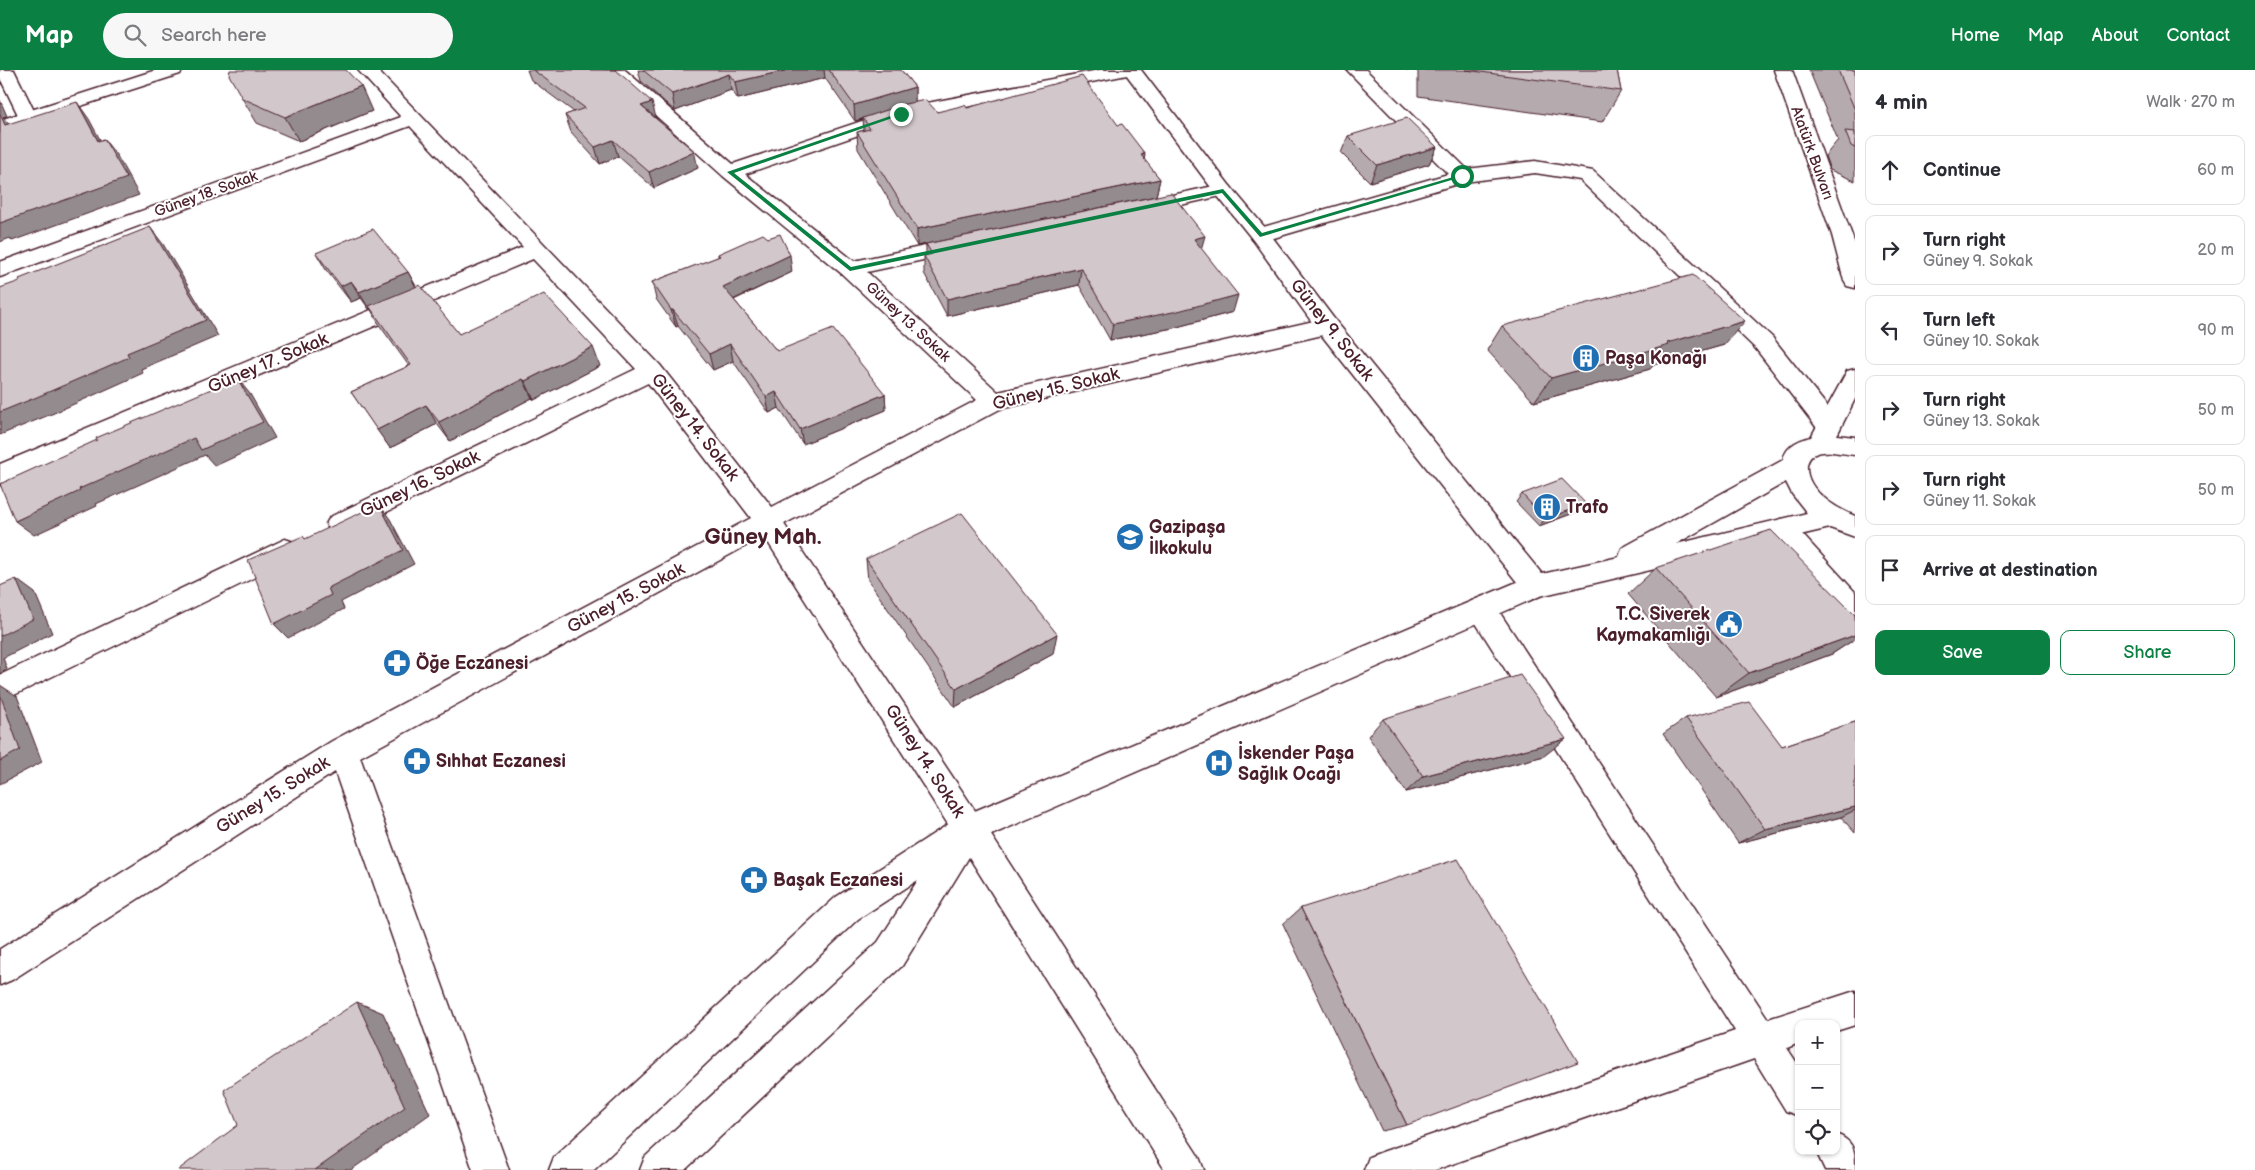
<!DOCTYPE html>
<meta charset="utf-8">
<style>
body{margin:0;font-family:"Balsamiq Sans",sans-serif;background:#f7f7f7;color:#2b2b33}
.controls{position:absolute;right:15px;bottom:15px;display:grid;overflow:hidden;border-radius:10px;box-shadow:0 1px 4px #0004}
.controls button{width:45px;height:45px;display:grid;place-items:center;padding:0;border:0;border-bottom:1px solid #e1e1e2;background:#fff;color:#2b2b33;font:25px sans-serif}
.stop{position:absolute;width:15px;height:15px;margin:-11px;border:4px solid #0b8043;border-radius:50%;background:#fff}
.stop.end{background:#0b8043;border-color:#fff;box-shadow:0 1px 5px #0008}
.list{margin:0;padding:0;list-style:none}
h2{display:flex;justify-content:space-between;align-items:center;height:65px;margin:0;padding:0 20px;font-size:21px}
h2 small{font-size:16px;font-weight:400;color:#7c7c81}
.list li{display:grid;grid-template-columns:32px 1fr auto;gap:15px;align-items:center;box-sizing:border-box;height:70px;margin:0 10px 10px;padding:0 10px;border:1px solid #e1e1e2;border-radius:10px}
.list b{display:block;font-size:19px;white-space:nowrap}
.list p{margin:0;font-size:16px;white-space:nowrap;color:#7c7c81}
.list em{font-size:16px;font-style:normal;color:#7c7c81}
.actions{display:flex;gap:10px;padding:15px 20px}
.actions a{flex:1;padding:11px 0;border:1px solid #0b8043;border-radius:10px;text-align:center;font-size:18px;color:#0b8043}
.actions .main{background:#0b8043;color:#fff}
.icon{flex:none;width:28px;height:28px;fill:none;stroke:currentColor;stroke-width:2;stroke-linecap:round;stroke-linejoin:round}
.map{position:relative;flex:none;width:1855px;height:1100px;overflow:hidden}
header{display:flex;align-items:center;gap:30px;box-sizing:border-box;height:70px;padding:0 25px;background:#0b8043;color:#fff}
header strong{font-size:24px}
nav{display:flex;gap:28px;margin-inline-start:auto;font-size:18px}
.search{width:350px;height:45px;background:#f7f7f7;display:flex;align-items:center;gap:12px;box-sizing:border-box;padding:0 18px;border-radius:28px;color:#7c7c81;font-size:19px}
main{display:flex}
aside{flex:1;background:#fff}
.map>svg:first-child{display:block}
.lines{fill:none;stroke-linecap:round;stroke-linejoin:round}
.street-casing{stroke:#4a1f2b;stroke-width:3}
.secondary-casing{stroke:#4a1f2b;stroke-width:3}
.street{fill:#fff;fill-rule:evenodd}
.secondary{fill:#fff;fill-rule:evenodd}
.wall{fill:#b5abaf;stroke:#4a1f2b}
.shaded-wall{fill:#938b8e;stroke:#4a1f2b}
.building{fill:#d2c7cb;stroke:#4a1f2b}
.route{fill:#0b8043}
.labels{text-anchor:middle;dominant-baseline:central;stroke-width:4;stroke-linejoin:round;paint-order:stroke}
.far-street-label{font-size:15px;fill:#4a1f2b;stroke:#fff}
.street-label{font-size:18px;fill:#4a1f2b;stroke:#fff}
.poi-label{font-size:18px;font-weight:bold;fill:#4a1f2b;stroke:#fff;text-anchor:start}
.district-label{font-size:22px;font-weight:bold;fill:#4a1f2b;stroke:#fff}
</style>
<header>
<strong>Map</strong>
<div class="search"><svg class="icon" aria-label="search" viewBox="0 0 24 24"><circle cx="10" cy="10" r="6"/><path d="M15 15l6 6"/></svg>Search here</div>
<nav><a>Home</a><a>Map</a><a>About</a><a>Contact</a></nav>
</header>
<main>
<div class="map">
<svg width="1855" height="1100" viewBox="0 0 1855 1100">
<rect width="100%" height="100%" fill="#fff"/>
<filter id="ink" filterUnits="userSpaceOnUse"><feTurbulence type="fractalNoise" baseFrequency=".02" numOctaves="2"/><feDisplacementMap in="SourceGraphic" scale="10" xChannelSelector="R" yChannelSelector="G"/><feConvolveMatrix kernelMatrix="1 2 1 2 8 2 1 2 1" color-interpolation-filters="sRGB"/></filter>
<g filter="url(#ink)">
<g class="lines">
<g class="street-casing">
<path id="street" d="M0,0H14L37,47L35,51L28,53L21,51L19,47L0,8Z
M358,0H377L660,295L772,437L977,330L842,204L723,106L605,0H625L733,94L901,38L1099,0H1136L1133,4L1127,5L905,49L745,104L854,191L963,168L970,170L974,175L970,180L867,202L998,322L1327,248L1335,250L1338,256L1335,262L1327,264L1000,339L784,454L980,748L985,759L980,770L969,774L958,770L764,466L360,687L509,1100H473L335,702L12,910L0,915V879L332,671L751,448L648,313L348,461L339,464L330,461L326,454L330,447L636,299L533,189L0,415V394L523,177L410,56L0,207V192L401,47Z
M1347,0H1366L1467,99L1535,91L1593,101L1772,267L1838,350L1841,356L1838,362L1829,365L1820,362L1756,279L1580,110L1535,103L1464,112L1267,170L1260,172L1253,170L1250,165L1253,160L1448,104Z
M1223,114L1230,116L1233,120L1230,124L1140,144L1133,143L1130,138L1133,133L1140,132Z
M1782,449L1791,452L1855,522V553L1845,549L1773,466L1769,459L1773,452Z
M285,469L294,472L298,480L294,488L0,632V605Z
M1482,527L1492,531L1768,949L1855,921V955L1836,961V954H1799V973L1787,978L1799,996V1046L1786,1041L1754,989L1435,1100H1364L1369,1087L1382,1082L1735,961L1472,547L1468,539L1472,531Z
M1836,1064C1855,1072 1855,1081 1855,1100H1825L1816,1081H1836Z"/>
</g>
<g class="secondary-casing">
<path id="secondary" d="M156,0H183L180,4L0,62V50Z
M1123,0H1141L1230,116L1267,160L1335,250L1542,504L1619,487L1622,478L1783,390C1786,376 1798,370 1811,367L1847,301L1855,299V329L1837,365L1855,367V385C1843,384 1823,378 1813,385C1809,388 1808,391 1807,395C1805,420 1835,438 1855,446V467L1830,458L1540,526L991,765L1199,1087L1204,1100H1165L969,787L902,896L685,1100H640L645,1087L878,872L918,810L858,849L594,1100H549L554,1087L836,827L958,748L1517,512L1319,262L1253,170L1216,124ZM1786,412L1792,424L1807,443L1676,474Z
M1774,0H1792L1855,174V218L1847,216L1844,211L1832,165Z"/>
</g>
<use href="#street" class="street"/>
<use href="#secondary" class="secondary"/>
</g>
<path class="wall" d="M527,0H616L698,98L654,118L618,86L600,94L571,62L565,45L574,42L531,10Z
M638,0H901L915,17V32L937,42L967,38L1118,55L1145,84L1144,90L1160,109L1156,126L917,176L858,79L857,62L864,60L863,49L855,51L825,8L738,29L731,20L675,41L641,11Z
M1407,0H1617L1621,21L1602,52L1418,26V1Z
M1809,0H1855V111L1830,100L1825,86L1838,70Z
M242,28L372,41L299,71L257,53Z
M1348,66L1437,77L1429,94L1370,112L1341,83Z
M926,174L1201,179L1233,242L1173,258L1110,270L1079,215L947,246L924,203V186L926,185Z
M316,183L408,202L416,216L459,264L600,296L534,330L532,328L450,371L437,354L390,378L351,322L409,296L380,256L370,238L369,239L361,228L351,232L326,200Z
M718,184L792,202L734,230L777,281L885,324L886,340L803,374L779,338L769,343L733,291L713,300L678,256L676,257L656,229L652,212L718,187Z
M1502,256L1724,275L1654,295L1650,299L1534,332L1487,280Z
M1522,424L1579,441L1539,456L1516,432Z
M866,489L1053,584L955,637L868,510Z
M1656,498L1855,545V569L1832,584L1716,627L1628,524Z
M1686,648L1782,676L1855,652V763L1841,747L1738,773L1663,664Z
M1383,649L1544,686L1406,722L1368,666Z
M1301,838L1407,1055L1382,1061L1283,854Z"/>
<path class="shaded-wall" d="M788,0H824L825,8L738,29L735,12Z
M729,4L731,20L675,41L672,24Z
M361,16L372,41L299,71L285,47Z
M915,17V33L855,51L854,35Z
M0,30L7,46L3,47L13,60L19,72L0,48Z
M77,32L89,49L110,88L98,71Z
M652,32L656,48L641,36Z
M104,69L117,86L139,125L12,171L10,168L0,172V153Z
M613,70L618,86L600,94L595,77Z
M1437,77L1429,94L1370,112L1377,95Z
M694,81L698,98L654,118L649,102Z
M1145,84L1142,101L1141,85Z
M1160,109L1156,126L917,176V159Z
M150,157L163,174L218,266L141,299L143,303L54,343L0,365V342L127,283Z
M1205,166L1200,183L1194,169Z
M790,185L792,202L726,233L723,217Z
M1081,198L1079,215L947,246V229Z
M408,202L417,219L369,239L359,222Z
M351,211L361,228L351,232L341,216Z
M1238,225L1233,242L1173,258L1110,270L1113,254Z
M671,240H673L678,256L676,257Z
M1745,251L1724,275L1654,295L1650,299L1534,332L1551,308L1667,273Z
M730,274L733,291L713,300L709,284Z
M593,277L600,296L534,330L525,311Z
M237,308L250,324L275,368L215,396L205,385L96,434L97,436L34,465L15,451L79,419Z
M523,309L532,328L450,371L439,352Z
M776,322L779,338L769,343L766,327Z
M885,324L886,340L803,374L800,359Z
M426,335L437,354L390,378L377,360Z
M379,434L390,449L414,494L341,532L344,539L288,568L274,554L328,518Z
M1586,434L1579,441L1539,456L1545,449Z
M16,509L35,523L52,563L3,588L7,599L0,604V566Z
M1057,564L1053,584L955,637L956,619Z
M1855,565V569L1832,584L1716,627L1749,603Z
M0,615L17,626L42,692L0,714Z
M1566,669L1544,686L1406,722L1423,706Z
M1855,737V740L1841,747L1738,773L1765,759Z
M357,932L383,943L430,1044L351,1100H315Z"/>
<path class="building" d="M230,0H346L361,16L285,47L242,28L229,5Z
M533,0H616L652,32L641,36L694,81L649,102L613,70L595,77L565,45L585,38Z
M643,0H788L735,12L729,4L672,24Z
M829,0H901L915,17L854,35Z
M1466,0H1617L1621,21Z
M1838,0H1855V40Z
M1082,6L1118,55L1122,54L1145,84L1141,85L1160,109L917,159L857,62L870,59L863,48L905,34L926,30L937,42L965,35L967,38Z
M77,32L98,71L104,69L127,108L0,153V44L5,55Z
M1407,48L1437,77L1377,95L1348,66Z
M1845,61L1855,62V78L1851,76Z
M1171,123L1205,166L1194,169L1238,225L1178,241L1113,254L1081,198L947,229L924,186L932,184L926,174Z
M150,157L206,250L127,283L129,287L37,327L0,342V218L20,211L19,209Z
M373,159L408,202L359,222L351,211L341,216L316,183Z
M763,164L768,168L780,164L790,185L723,217L777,281L833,259L885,324L800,359L776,322L766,327L730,274L709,284L673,240H671L652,212L720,186L718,184Z
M1693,205L1745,251L1667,273L1669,275L1551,308L1502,256Z
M420,215L459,264L544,224L593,277L525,311L523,309L439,352L426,335L377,360L351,322L411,295L369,236Z
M237,308L263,352L201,380L194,368L79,419L80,421L15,451L0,414L97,370L96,368Z
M1562,409L1586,434L1545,449L1522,424Z
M379,434L403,480L328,518L331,525L274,554L248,490L303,466L305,469Z
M962,443L1057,564L956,619L866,489Z
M1771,460L1855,545V565L1749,603L1656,498Z
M16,509L33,549L0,566V516Z
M1520,605L1566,669L1423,706L1383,649Z
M0,624L20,680L0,691Z
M1749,632L1782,676L1855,652V737L1765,759L1686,648Z
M1458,789L1578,992L1407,1055L1301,838Z
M357,932L405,1037L315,1100H178L238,1055L224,1020Z"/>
</g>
<path class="route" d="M899,43L904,44L734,103L851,197L1223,119L1262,163L1460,105L1465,106L1260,167L1222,123L850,201L727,102Z"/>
<defs>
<g id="building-disc" transform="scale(1.4375)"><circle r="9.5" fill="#1f6fb2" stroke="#fff"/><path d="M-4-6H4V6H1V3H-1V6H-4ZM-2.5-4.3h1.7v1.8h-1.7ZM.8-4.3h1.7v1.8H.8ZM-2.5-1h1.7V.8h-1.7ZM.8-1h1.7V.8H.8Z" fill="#fff"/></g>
<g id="school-disc" transform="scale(1.4375)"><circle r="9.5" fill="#1f6fb2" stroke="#fff"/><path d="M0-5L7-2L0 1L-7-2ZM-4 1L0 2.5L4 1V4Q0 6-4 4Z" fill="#fff"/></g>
<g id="civic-disc" transform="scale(1.4375)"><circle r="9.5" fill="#1f6fb2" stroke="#fff"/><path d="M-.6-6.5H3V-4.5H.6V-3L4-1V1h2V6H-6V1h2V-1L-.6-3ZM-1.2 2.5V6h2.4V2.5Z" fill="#fff"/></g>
<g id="pharmacy-disc" transform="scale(1.4375)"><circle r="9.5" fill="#1f6fb2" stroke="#fff"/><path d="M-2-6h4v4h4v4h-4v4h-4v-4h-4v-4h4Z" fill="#fff"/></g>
<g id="hospital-disc" transform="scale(1.4375)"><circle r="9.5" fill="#1f6fb2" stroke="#fff"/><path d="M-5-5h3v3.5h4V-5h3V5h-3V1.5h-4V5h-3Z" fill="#fff"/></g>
</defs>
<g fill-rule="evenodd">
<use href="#building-disc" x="1586" y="288"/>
<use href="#building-disc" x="1547" y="437"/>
<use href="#school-disc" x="1130" y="467"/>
<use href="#civic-disc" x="1729" y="554"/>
<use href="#pharmacy-disc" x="397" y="593"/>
<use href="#pharmacy-disc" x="417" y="691"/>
<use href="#hospital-disc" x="1219" y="693"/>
<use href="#pharmacy-disc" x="754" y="810"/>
</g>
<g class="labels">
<g class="far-street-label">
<text transform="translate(1812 83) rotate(70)">Atatürk Bulvarı</text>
<text transform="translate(206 124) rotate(-20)">Güney 18. Sokak</text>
<text transform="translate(908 252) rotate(43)">Güney 13. Sokak</text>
</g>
<g class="street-label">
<text transform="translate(1332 260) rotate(52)">Güney 9. Sokak</text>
<text transform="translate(268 293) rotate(-23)">Güney 17. Sokak</text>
<text transform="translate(1056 319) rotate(-14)">Güney 15. Sokak</text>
<text transform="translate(695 357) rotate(52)">Güney 14. Sokak</text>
<text transform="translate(420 414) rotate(-26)">Güney 16. Sokak</text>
<text transform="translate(626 528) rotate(-28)">Güney 15. Sokak</text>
<text transform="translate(925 691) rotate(57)">Güney 14. Sokak</text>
<text transform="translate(273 725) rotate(-32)">Güney 15. Sokak</text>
</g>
<g class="poi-label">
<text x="1605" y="288">Paşa Konağı</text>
<text x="1566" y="437">Trafo</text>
<text x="1149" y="457">Gazipaşa<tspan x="1149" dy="21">İlkokulu</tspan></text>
<text x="1710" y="544" text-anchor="end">T.C. Siverek<tspan x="1710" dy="21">Kaymakamlığı</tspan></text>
<text x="416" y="593">Öğe Eczanesi</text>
<text x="1238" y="683">İskender Paşa<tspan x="1238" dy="21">Sağlık Ocağı</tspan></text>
<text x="436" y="691">Sıhhat Eczanesi</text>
<text x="773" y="810">Başak Eczanesi</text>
</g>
<g class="district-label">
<text x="763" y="467">Güney Mah.</text>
</g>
</g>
</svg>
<div class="controls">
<button>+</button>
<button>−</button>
<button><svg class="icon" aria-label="locate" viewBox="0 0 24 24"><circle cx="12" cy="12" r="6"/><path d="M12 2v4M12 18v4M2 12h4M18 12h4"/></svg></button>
</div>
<div class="stop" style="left:1462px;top:106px"></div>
<div class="stop end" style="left:901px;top:44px"></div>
</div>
<aside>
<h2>4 min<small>Walk · 270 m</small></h2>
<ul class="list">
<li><svg class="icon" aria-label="ahead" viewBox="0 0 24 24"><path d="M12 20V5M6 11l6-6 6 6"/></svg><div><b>Continue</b></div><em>60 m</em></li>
<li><svg class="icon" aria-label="right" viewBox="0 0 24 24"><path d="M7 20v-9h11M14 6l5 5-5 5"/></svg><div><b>Turn right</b><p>Güney 9. Sokak</p></div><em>20 m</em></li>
<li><svg class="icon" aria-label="left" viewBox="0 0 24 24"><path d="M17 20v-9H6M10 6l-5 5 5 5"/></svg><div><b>Turn left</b><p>Güney 10. Sokak</p></div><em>90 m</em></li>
<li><svg class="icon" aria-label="right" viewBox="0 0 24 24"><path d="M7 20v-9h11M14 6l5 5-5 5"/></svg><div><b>Turn right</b><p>Güney 13. Sokak</p></div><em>50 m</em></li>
<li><svg class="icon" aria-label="right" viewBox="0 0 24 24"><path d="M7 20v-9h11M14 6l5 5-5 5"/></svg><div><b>Turn right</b><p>Güney 11. Sokak</p></div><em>50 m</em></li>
<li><svg class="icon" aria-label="arrive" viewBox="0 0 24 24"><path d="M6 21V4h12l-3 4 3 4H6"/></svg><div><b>Arrive at destination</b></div></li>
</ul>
<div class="actions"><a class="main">Save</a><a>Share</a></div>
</aside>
</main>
